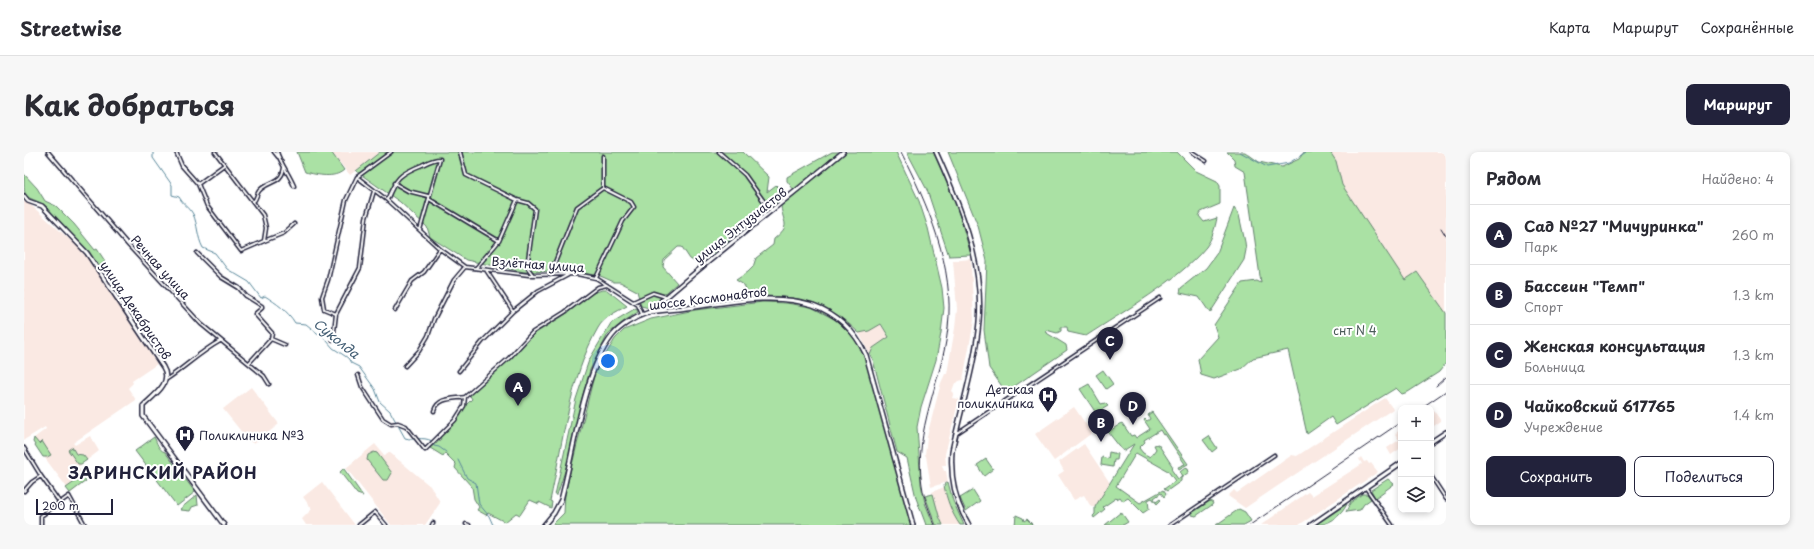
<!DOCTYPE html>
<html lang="ru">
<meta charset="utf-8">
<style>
body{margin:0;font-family:"Playpen Sans",sans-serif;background:#f7f7f7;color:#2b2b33}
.controls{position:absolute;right:12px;bottom:12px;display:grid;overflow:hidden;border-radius:8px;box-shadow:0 2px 6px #0003}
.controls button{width:36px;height:36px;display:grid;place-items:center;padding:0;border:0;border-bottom:1px solid #e1e1e2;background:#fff;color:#2b2b33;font:20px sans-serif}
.scale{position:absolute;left:12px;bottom:10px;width:77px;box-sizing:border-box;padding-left:4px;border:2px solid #22223b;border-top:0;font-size:11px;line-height:14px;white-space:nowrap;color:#22223b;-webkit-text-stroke:3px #fff;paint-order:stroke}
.you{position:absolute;left:584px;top:209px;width:14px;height:14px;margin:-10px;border:3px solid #fff;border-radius:50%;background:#1a73e8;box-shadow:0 0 0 6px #1a73e833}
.badge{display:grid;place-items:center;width:26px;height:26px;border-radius:50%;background:#22223b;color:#fff;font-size:13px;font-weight:700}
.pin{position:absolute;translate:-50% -33px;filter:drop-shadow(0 1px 2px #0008)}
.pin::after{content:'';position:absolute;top:21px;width:14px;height:12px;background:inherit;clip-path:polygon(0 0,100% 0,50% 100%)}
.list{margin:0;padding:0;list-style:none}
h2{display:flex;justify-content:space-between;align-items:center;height:52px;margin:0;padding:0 16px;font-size:17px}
h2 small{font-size:13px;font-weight:400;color:#7c7c81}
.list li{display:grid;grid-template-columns:26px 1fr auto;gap:12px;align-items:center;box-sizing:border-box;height:60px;padding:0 16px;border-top:1px solid #e1e1e2}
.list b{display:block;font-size:15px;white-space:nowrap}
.list p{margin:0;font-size:13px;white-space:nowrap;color:#7c7c81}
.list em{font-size:13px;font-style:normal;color:#7c7c81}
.actions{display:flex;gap:8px;padding:12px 16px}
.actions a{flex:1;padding:9px 0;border:1px solid #22223b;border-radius:8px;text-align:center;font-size:14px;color:#22223b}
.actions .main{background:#22223b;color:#fff}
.icon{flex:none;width:22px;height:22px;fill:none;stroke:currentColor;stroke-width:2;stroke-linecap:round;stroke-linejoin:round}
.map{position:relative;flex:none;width:1422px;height:373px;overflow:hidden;border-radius:8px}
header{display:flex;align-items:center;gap:24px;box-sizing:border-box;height:56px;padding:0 20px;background:#fff;border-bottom:1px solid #e1e1e2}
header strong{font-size:19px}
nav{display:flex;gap:22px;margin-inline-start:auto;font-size:14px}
.intro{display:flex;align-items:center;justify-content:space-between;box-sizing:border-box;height:96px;padding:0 24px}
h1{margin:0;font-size:28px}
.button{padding:10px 18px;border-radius:8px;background:#22223b;color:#fff;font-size:14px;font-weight:700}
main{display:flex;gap:24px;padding:0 24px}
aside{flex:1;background:#fff;border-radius:8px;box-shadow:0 2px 6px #0003}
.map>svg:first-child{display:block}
.built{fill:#fae9e3}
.green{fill:#aae1a4;stroke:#668270}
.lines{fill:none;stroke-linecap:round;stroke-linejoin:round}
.stream{stroke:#59879a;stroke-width:1}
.street-casing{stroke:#22223b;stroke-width:5}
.secondary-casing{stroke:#22223b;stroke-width:6}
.primary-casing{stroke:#22223b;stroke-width:6}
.street{stroke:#fff;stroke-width:2}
.secondary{stroke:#fff;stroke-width:3}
.primary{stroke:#fff;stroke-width:3}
.rail{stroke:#22223b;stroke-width:1}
.labels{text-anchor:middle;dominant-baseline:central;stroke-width:4;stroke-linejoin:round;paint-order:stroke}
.street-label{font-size:12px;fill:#22223b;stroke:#fff}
.park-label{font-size:12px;fill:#4b5b5a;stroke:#fff}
.poi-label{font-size:12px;fill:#22223b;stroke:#fff;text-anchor:end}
.water-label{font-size:13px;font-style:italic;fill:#425d73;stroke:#fff}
.district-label{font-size:16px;font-weight:bold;letter-spacing:1px;fill:#22223b;stroke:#fff}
</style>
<header>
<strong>Streetwise</strong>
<nav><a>Карта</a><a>Маршрут</a><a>Сохранённые</a></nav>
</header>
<div class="intro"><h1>Как добраться</h1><a class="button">Маршрут</a></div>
<main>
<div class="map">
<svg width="1422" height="373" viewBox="0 0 1422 373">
<rect width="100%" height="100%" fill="#fff"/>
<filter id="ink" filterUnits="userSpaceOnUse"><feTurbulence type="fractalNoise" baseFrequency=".025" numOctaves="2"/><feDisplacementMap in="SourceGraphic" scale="8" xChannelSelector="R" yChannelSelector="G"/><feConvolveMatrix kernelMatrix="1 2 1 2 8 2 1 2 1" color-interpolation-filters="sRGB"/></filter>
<g filter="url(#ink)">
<path class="built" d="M307,0H356L326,23Z
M1306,0H1422V161L1393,120L1381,128L1318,33L1312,9Z
M0,47L62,102L133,212L108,229L109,231L104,236L112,248L49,291L51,293L66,284L75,299L54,315L62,329L47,341L9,290L10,286L22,277L21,275L0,288Z
M946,107L948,115H947L950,168L939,228L935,229L933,231H931L928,239L930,241L928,246L935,247L921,302L922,313H918L920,319H922L924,330L907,335L902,304L901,303L903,284L917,231L921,222H923L931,176L933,157L929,109Z
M856,172L865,185L849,196L846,203L835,181L845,179Z
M227,235L255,272L230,292L224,288L199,257Z
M1361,246L1369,257L1221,356L1204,344L1210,338L1213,341L1268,303L1273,304Z
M1050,255L1068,281L1030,309L1011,282Z
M1408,256L1417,269L1407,276V257Z
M1377,277V296L1367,303L1363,296L1375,288L1371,282Z
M351,292L361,304L365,300L406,334L415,348L416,351L401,373H367L322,316Z
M1060,292L1086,331L1071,355H1067L1060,343L1050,348L1034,323L1040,319L1035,310Z
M1337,305L1340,310L1343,309L1345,312L1347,311L1354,320L1275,373H1237L1284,340L1288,344L1338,312L1335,307Z
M298,330L331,373H282L278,367L288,357L279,345Z
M920,335L932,367L936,373H919L915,364L908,340Z"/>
<path class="green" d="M273,0H307L320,18C310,27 294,23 281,20Z
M356,0H719L745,25L743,40L752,33L763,44L675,112L666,107L658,95H654L640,108L639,115L653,131L625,156L617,154L613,139L596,130H590L574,123L533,119L500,120L442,108L406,85L403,75L376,50L332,19Z
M808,0H815L770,38L763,29V25Z
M823,0H872L895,49L904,76L918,136L920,156L917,181L912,208L897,255L893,275L897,332L901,351L910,373H902L892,346L883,306L873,300L849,208L846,203L849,196L865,185L857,172L845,179L835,181C803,151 787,146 743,144C737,144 731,142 725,143L720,133L712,128L724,120L729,115L732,106L749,93L750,87C768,72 759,73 757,54Z
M883,0H910L932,51L947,103L925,104L903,38Z
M924,0H1153L1172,19L1193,29L1196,34V52L1177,60L1175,64L1180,70L1193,66C1191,76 1188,87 1182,95C1154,129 1100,159 1062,184L1044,180L1043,175H1037V179L1033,181L1022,178L1021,180L1042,193L1043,198L982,240L965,216L960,178L963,109L954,74Z
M1203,0H1221L1235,10L1258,15L1275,7L1280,0H1306L1312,9L1318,33L1381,128L1393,120L1422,161V211L1415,220L1384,240L1378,242L1372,236L1312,273L1307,265L1283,282L1264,198L1229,206L1217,217L1190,227L1177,223L1174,207L1194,185L1190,173L1218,131L1233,129L1237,131L1221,20L1211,14L1210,7Z
M0,22L13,36L21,49L32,54L50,72L71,98L73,97L81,109L74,116L22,54C0,41 0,51 0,22Z
M1210,56L1215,63L1221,90L1222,98L1220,108L1186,161L1175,145L1156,141L1157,136L1182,116L1193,101Z
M578,138H583L603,154C592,160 580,165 574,176C546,224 538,295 526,349L528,350L527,356L515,350V352L506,348L496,363L492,361L481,370L464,361L462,363L453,358L455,355L450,347L448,335L431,316L432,312L421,301L419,304L406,296L417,287L416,285L436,264L440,255L448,247L445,242L487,206L510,182L542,162L566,142Z
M739,150L762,151L787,155L812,168L830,186L839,202L847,226L888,373H528L540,361L541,341L571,220L591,187L600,178L627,167L671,158Z
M612,156L614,160L599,170L584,182L566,218L557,250L543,313L533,343H531L552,247L565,208L587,171Z
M1079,218L1089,232L1082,237L1072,223Z
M1065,232L1077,252L1081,251L1084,254L1072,261L1056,237Z
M1128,260L1164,312L1155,317L1154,315L1161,312L1141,282L1139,283L1136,278L1120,288L1121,290L1115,296L1119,301L1126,305L1132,297L1130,293L1134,292L1149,315L1147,317L1154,327L1158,325L1156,320L1161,316L1164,317L1165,320L1157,326V329L1143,339L1140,337L1151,329L1144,319L1112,301L1092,334L1116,351L1139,338L1142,342L1140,345L1137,341L1130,346L1132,350L1136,347L1137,348L1133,352L1128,346L1124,348L1125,357L1119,361L1104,346L1099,349L1096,345L1093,347L1092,346L1079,355L1081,357L1070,366L1069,364L1071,362V355L1110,292L1099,299L1084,280L1098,271L1107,284L1110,283L1112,286L1126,277L1120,268L1121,267L1123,269L1126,267L1124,263Z
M1185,284L1193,296L1188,300L1179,288Z
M130,285C133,290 134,298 141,300L171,340L153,354L111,299Z
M10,286L15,292L18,289L27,303L23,305H19L9,290Z
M48,295L52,302L59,303L63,308L57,312H54L44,298Z
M350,300L353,301L368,321L364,328H359L343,308L344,303Z
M1085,300L1094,302L1093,308H1090L1089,315L1077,313L1078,305L1084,307Z
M962,307L969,317L960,324L953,313Z
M319,317H320L339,344L333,342L316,320Z
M59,324L62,329L46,341L42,336Z
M1364,327L1370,332L1351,346L1347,338Z
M924,330L929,349L940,373H936C928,362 922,346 920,333Z
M949,338L956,349L942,359L936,346Z
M909,342L915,364L919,373H912L901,344Z
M1338,342H1343L1347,347L1340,352L1336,358L1322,360L1326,351Z
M173,343L174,353L168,355L166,359L157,358L156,357Z
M1186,349L1189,351L1188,353L1172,364L1168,363V361Z
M1323,352C1317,365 1304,373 1291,373Z
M1215,357L1221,360L1227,369L1220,373H1192Z
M1097,360L1104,370L1099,373H1081Z
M992,363L999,366L1000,369L1003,367L1009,373H991Z"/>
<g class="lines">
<path class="stream" d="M129,0V6L148,33V43L155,45C158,52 166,55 169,62C174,73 173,85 179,96L191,101L203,117L225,130L237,146L241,144C252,151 264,159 271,171L282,172L303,189L309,196L324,206L327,211L335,215L351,237L356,250L366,259L381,286C391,289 398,284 408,289L410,294L415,295L422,300
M1216,0L1243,15L1265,11L1282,0
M434,308L443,326L452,331L455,352L465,364L469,373"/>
<g class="street-casing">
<path id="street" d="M24,0L105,94L177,172L240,224L245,232
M152,0L158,14L174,32L183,54L217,99L240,89L242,76L239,63L191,0
M250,0L254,5
M253,0C257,12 265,22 270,34
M436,0L442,23L493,48L504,51L511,57L503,115L509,123
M695,0L721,23L741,51L748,58
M1168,0L1182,9
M579,4V36
M333,25L363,48L416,97L441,115L505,123L553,122L572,126L614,153L618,162
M370,31L384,39L404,44
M174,32L200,13
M405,47L475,89
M363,48C372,26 375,22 398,13C404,10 409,7 416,7L396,78
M229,50C233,47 232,43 235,39C244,28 258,33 260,15
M240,89L260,81L270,72
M173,101L197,125L215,136L222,144L238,154V156L231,162L248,181L247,187
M452,116L475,89L493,48
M462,118L489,159
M526,123L553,55L579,36L607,50L610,55L599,69L572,126
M609,150L629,141L642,145
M371,158L388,129L400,120L416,97
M312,162L300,157L298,145L304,128L322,48L333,25L367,0
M309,188L312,162L336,116L342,66L350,39
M225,211L247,187L261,193
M381,214L395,199L404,184L410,167L430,128L441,115
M435,219L459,189L489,159L514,139L544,123
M334,223L338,235L359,267L367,272L374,271L382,274L401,298L431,268L440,254L441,245
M143,227C161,215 176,200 196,189
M410,259C414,245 430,247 441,245L485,206L509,180L541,160L574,135L583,133
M933,281L1136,146
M0,296L17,324L8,330L0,339
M17,324L36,351
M1407,324L1422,347
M1342,336L1368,373
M442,372L445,373
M17,373V364L45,344L61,373
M335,373L351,360L362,373
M408,373L409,371
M1146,373L1250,303"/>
</g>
<g class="secondary-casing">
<path id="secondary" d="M912,0C936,53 960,110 955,170C951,214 937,256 928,299C926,326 931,350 945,373
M0,44L4,49L18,54L63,101L139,215C149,231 130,243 119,254V264L200,373
M624,161C687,105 755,54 819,0"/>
</g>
<g class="primary-casing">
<path id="primary" d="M1407,290L1422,280
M520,373L530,361L537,348C550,300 558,223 588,184C596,174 611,165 623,161C633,158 651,158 662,156C703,151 748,140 789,153C814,162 831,179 842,203L889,373
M1287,373L1377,311"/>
</g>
<use href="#street" class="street"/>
<use href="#secondary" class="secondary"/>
<use href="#primary" class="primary"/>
<path class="rail" d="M877,0C904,53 931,115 924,176C918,229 889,279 898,333C900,347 906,360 911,373
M1417,76L1422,84
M1412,234L1422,225
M1397,256L1422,239
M1226,373L1377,270"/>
</g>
</g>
<defs>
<g id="hospital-pin" transform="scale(1)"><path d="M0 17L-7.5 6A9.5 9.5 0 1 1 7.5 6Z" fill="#22223b" stroke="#fff"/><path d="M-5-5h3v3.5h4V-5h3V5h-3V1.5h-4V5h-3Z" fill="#fff"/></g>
</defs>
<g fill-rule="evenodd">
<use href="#hospital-pin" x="1024" y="244"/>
<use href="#hospital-pin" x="161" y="283"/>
</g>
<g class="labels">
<g class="street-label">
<text transform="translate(716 73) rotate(-38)">улица Энтузиастов</text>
<text transform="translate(514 112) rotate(4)">Взлётная улица</text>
<text transform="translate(137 115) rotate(48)">Речная улица</text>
<text transform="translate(684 146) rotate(-7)">шоссе Космонавтов</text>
<text transform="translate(112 158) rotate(56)">улица Декабристов</text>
</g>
<g class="park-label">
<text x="1331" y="178">снт N 4</text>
</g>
<g class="poi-label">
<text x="1010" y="237">Детская<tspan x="1010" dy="14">поликлиника</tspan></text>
<text x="175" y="283" text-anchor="start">Поликлиника №3</text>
</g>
<g class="water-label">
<text transform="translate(313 186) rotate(39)">Суколда</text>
</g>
<g class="district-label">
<text x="139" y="320">ЗАРИНСКИЙ РАЙОН</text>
</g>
</g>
</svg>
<div class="controls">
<button>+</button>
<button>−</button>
<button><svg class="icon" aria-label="layers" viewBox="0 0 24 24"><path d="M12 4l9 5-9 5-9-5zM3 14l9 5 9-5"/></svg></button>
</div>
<div class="scale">200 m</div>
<div class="you"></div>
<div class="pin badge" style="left:494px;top:254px">A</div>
<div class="pin badge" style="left:1077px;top:290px">B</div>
<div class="pin badge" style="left:1086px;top:208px">C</div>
<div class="pin badge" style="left:1109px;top:273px">D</div>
</div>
<aside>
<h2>Рядом<small>Найдено: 4</small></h2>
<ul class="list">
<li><span class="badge">A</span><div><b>Сад №27 &quot;Мичуринка&quot;</b><p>Парк</p></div><em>260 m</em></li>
<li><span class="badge">B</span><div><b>Бассеин &quot;Темп&quot;</b><p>Спорт</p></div><em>1.3 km</em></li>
<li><span class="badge">C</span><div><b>Женская консультация</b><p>Больница</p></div><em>1.3 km</em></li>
<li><span class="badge">D</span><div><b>Чайковский 617765</b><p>Учреждение</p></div><em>1.4 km</em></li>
</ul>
<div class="actions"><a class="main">Сохранить</a><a>Поделиться</a></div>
</aside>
</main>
